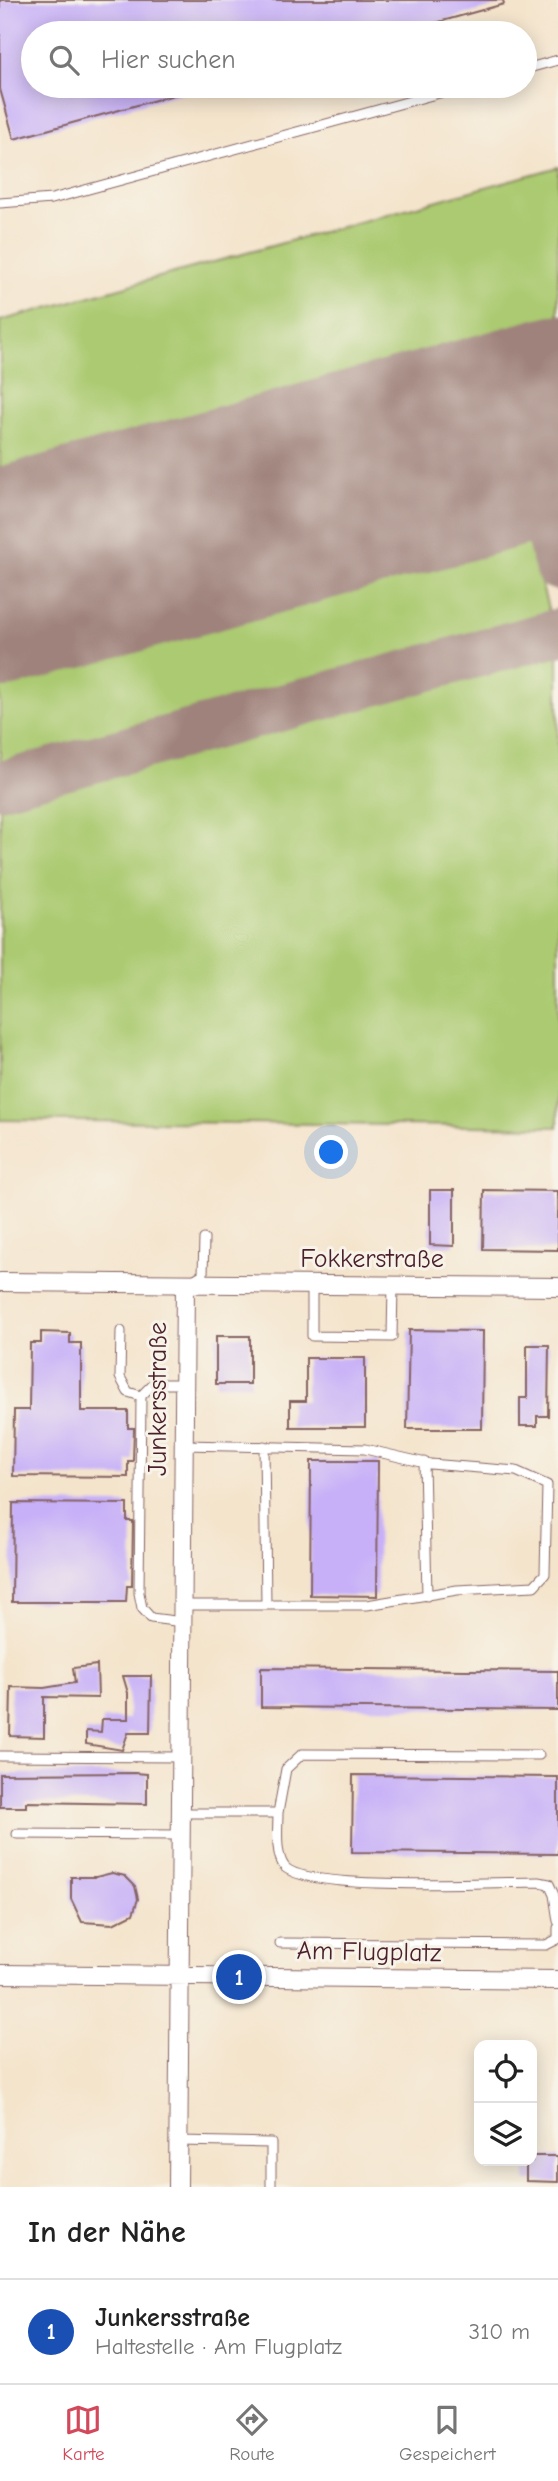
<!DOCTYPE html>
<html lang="de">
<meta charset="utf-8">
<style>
body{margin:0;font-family:"Comic Neue",sans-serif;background:#f6f6f6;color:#222}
.controls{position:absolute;right:21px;bottom:21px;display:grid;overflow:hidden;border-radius:14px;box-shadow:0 4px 18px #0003}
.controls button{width:63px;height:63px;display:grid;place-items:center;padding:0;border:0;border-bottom:2px solid #e0e0e0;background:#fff;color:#222;font:35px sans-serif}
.you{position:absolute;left:332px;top:1153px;width:24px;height:24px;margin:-18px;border:5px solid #fff;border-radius:50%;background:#1a73e8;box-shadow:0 0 0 10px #1a73e833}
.badge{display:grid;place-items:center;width:46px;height:46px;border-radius:50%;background:#d1495b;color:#fff;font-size:23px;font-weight:700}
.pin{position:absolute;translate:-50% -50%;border:4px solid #fff;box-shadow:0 2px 7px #0006}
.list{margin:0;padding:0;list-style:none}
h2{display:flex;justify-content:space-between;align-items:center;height:91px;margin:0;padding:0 28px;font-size:30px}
h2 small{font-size:23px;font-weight:400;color:#767676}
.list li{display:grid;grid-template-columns:46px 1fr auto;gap:21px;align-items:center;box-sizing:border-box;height:105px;padding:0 28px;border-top:2px solid #e0e0e0}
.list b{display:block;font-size:26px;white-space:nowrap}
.list p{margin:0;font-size:23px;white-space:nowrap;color:#767676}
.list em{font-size:23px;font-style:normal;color:#767676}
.icon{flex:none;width:38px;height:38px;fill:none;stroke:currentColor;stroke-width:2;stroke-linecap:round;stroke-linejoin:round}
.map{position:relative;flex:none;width:558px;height:2187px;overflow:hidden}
.search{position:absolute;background:#fff;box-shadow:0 4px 18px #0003;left:21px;right:21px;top:21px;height:77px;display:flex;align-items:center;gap:18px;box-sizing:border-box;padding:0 24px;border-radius:38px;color:#767676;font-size:26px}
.sheet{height:196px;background:#fff}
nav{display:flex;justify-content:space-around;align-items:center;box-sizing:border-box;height:98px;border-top:2px solid #e0e0e0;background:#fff;font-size:19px;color:#767676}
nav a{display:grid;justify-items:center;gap:4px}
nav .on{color:#d1495b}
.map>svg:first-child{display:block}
.green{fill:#abca71;stroke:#7a744e;stroke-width:2}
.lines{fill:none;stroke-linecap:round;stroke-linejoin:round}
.taxiway{stroke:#9f827c;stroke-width:47}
.runway{stroke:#9f827c;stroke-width:119}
.building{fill:#c7b0f8}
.lane-casing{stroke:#866463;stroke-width:11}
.street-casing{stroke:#866463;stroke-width:20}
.lane{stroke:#fff;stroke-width:9}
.street{stroke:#fff;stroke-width:18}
.labels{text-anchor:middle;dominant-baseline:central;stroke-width:6;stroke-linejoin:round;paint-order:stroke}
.street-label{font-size:26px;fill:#4a1f2b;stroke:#f7f3e8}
</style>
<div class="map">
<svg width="558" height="2187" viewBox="0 0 558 2187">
<rect width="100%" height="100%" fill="#f7f3e8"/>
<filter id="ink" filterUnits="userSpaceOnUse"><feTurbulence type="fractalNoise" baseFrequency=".0143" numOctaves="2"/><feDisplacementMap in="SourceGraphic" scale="14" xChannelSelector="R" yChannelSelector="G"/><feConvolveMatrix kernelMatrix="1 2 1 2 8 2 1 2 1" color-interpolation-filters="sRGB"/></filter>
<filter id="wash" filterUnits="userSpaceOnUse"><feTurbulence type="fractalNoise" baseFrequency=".00686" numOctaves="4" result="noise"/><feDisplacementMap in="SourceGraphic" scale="28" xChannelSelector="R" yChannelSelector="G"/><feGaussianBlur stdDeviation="1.57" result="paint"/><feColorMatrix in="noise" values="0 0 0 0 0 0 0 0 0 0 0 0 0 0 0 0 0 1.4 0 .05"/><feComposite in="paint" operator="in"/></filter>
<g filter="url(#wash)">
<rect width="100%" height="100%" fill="#f4e4cc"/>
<path class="green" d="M558,167V442L0,596V321Z
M523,517L551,619L0,771V660Z
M548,648L558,654V1127L0,1120V799Z"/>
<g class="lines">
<path class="taxiway" d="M508,388L558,567
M0,785L558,632"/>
<path class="runway" d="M0,528L558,374
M0,629L558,475"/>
</g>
<g id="blocks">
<path class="building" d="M0,0H503L504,4L399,33H33V86H192V90L14,139L0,89Z
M430,1190H454V1246L430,1245Z
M484,1190L558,1191V1250L483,1249Z
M409,1330L483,1331L482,1429H407Z
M41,1332L70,1333V1343H81V1411H128V1428H134L133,1461H128V1477L13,1476L14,1410H29L30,1343H41Z
M216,1336H250V1384H216Z
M527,1345H549L548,1416H537V1426H520V1398H527Z
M306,1358H365V1427H290V1401H306Z
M311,1461H378L377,1596L310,1595Z
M13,1503L127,1504V1521H133L132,1586H127L126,1602H12Z
M97,1665L98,1698L44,1697V1737L10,1736L11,1687L44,1688L75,1683L73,1668Z
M261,1668L558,1671V1710L261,1707Z
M123,1676H151L150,1733H128L122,1750L86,1744V1731L101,1732L102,1719H128V1693Z
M135,1773L147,1774V1804L26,1802V1807H0V1774Z
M353,1775L558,1777V1854L352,1852Z
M112,1873L125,1876L135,1886L138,1899L133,1914L113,1924L82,1922L71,1899V1877H96Z
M532,2156H558V2182L526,2181V2161H532Z"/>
</g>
</g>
<g filter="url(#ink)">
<use href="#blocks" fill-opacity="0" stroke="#866463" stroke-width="2"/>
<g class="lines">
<g class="lane-casing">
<path id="lane" d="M525,69L558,60
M0,203L52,199L465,86
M193,1280L203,1274L204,1239
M312,1285V1336L392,1337L393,1286
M121,1331L120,1377L128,1392L141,1396
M264,1446L266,1605
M424,1462L427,1596
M183,1605H367L457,1590L534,1586L545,1574L547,1485L516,1471L430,1464L365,1449L184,1445
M183,1622L151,1618L142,1608L139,1593L141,1396L153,1384H185
M0,1756L181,1757
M181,1813H278L286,1769L302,1754L539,1755
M278,1813C278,1828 275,1853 284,1866C304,1892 498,1882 539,1882L549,1884L554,1895L558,1921
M17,1834L181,1835
M280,1943L546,1945L558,1939V1928
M179,2141L271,2143V2187"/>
</g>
<g class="street-casing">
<path id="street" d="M0,1282L558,1287
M0,1974L558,1980
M178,2187L185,1284"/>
</g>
<use href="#lane" class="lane"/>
<use href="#street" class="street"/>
</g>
</g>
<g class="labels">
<g class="street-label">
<text x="372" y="1259">Fokkerstraße</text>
<text transform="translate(158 1399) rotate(-90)">Junkersstraße</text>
<text transform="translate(369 1952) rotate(1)">Am Flugplatz</text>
</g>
</g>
</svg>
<div class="controls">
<button><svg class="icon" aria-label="locate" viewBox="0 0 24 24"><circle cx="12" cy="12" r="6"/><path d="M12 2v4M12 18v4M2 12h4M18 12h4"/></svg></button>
<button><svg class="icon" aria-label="layers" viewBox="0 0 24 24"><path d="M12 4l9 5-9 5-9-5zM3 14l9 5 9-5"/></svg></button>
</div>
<div class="you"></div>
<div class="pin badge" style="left:239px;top:1977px;background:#1a4fb4">1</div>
<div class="search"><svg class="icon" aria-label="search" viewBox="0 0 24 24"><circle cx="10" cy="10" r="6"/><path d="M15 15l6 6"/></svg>Hier suchen</div>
</div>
<section class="sheet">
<h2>In der Nähe<small></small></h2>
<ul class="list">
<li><span class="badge" style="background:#1a4fb4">1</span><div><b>Junkersstraße</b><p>Haltestelle · Am Flugplatz</p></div><em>310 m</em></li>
</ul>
</section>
<nav>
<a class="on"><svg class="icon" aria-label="map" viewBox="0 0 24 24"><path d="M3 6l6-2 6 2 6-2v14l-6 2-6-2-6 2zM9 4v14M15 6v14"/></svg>Karte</a>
<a><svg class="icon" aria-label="directions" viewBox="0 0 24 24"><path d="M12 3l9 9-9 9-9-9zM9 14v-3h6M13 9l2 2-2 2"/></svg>Route</a>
<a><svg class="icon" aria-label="saved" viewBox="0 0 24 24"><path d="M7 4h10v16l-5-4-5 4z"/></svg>Gespeichert</a>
</nav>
